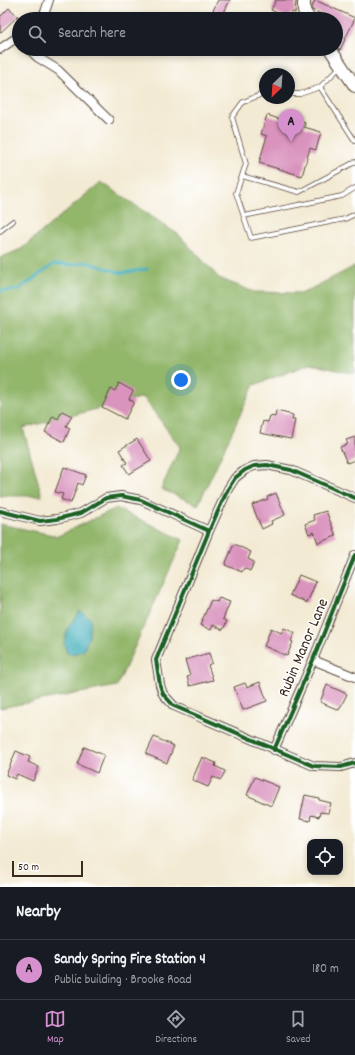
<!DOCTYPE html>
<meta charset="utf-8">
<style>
body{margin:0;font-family:Dekko,sans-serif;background:#242831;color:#f1f3f6}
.controls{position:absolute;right:12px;bottom:12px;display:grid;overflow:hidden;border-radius:8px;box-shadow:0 2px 6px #0003}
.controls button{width:36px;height:36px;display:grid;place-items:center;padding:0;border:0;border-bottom:1px solid #363941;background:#171b24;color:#f1f3f6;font:20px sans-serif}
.compass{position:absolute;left:259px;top:68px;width:36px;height:36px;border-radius:50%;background:#171b24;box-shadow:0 2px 6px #0003;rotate:205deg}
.scale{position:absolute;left:12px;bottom:10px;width:71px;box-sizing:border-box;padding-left:4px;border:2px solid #3b2a1e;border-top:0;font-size:11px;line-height:14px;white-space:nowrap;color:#3b2a1e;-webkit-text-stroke:3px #fff;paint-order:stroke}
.you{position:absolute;left:181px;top:380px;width:14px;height:14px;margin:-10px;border:3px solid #fff;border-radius:50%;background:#1a73e8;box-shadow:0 0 0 6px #1a73e833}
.badge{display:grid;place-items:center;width:26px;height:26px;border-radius:50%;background:#d690ce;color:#111;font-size:13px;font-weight:700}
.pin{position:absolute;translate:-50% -33px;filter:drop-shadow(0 1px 2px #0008)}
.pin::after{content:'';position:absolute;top:21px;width:14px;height:12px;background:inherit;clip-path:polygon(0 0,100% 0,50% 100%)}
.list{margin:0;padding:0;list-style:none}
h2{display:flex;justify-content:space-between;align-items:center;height:52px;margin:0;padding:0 16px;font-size:17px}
h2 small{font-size:13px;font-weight:400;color:#9ea1a6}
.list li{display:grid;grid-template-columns:26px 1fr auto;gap:12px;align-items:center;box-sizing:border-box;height:60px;padding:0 16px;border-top:1px solid #363941}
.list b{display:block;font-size:15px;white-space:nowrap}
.list p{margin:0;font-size:13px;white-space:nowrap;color:#9ea1a6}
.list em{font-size:13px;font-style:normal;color:#9ea1a6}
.icon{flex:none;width:22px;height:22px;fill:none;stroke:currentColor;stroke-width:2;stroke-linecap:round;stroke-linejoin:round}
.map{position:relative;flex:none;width:355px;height:887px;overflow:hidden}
.search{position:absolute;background:#171b24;box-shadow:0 2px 6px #0003;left:12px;right:12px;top:12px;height:44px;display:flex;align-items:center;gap:10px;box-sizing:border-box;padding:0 14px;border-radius:22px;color:#9ea1a6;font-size:15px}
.sheet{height:112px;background:#171b24}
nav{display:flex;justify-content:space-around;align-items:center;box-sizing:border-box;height:56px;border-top:1px solid #363941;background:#171b24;font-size:11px;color:#9ea1a6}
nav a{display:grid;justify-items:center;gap:2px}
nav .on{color:#d690ce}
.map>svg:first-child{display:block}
.forest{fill:#92b66a;stroke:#667044}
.water{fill:#3cacb8;stroke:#3c6b6b}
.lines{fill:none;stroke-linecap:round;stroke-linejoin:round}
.stream{stroke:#3cacb8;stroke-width:3}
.building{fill:#d993bd}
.lane-casing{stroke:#574739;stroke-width:5.5}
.street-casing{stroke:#574739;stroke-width:10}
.secondary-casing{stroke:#574739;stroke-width:14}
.lane{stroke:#fff;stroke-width:4}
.street{stroke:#fff;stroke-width:8}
.secondary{stroke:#fff;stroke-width:12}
.cycleway-casing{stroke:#fff;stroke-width:6}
.cycleway{stroke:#1b5e20;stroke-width:4}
.labels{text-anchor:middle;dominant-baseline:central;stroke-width:3;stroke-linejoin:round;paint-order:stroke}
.street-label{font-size:16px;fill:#3b2a1e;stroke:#fff}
</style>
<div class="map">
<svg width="355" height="887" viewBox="0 0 355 887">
<rect width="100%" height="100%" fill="#fff"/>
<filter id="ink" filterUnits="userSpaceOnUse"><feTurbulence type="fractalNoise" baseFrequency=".025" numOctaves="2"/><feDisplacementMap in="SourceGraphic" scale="8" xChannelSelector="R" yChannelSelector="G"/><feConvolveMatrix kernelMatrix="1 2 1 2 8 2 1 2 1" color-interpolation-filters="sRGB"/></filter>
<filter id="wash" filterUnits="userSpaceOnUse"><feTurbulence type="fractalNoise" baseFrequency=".012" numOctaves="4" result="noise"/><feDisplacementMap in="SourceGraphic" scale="16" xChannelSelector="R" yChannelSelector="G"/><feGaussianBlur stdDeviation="0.9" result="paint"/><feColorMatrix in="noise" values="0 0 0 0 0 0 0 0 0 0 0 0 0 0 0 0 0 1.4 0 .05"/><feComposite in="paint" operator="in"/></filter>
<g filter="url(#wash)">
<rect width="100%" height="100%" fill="#f3ead3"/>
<path class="forest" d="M101,182L179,235L219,278L254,292L303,293L355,266V374L310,364L254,385L198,505L161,489L180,447L143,397L23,428L42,496H0V258L21,249Z
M116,508L183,540L117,686L0,708V524L58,536Z"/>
<path class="water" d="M80,611L91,619L89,637L84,650L73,654L67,653L64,643L68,628Z"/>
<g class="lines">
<path class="stream" d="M0,291L18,290L54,264L72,265L85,262L122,273L147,269"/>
</g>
<g id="blocks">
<path class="building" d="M218,0H230L221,19H209Z
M276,0H294L296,1L295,13L292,12L288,18L271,10Z
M315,0L355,18L340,50L336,45V19H324L326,16L312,10V7Z
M9,8L18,16L0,33V17Z
M267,115L285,121L286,118L305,123L304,127L321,132L316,150L310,148L302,176L259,163L267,136L261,134Z
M119,383L133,391L129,399L134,402L125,419L102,407L111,389L115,391Z
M62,411L72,416L66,426L70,428L64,442L45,432L53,416L58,419Z
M276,411L293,415L292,420H295L291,439L260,433L263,421L268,422L270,416L275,417Z
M355,437V461V460L347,463L340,447L348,444L346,440Z
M137,439L151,461L129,474L123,465L127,463L119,450Z
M64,467L86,475L82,485L78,483L71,503L61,499L63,494L55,492Z
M276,493L285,515L271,521L272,524L262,529L252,505L268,499L267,497Z
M326,511L336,536L318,543L314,532L309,534L305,524L315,520L313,515Z
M234,544L251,552L248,559L254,562L250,571L244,568L242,572L225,565Z
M299,575L316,582L307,603L290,595Z
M219,598L230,602L223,619L227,621L223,630L213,625L211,630L200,625L211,600L217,602Z
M271,628L281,633L284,628L295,633L291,641L293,642L287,656L264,646Z
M209,653L212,663L208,665L213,680L190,686L187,677L190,676L185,660Z
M260,682L267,701L243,710L234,687L245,683L247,687Z
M327,685L347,694L339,710L320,702Z
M154,737L174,746L167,763L146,754Z
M84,747L104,755L97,773L77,764Z
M16,751L30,757L28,762L39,767L33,781L17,774L15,779L6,775Z
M202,757L216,763L215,766L225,771L221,780L213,777L208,787L192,780Z
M255,777L279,787L271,806L247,795Z
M305,795L319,798V800L331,803L328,813L320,812L319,817L311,815L310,821L300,819Z"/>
</g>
</g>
<g filter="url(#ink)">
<use href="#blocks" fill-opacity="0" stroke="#574739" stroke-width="1"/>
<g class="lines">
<g class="lane-casing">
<path id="lane" d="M233,18L245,19
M320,87L355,141
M265,93L243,102L232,117L246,164L236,193L251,238L345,219L355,214
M289,94H300L320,87L341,66
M242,176L299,192L355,162
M244,216L342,196L355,188
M0,231L13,221"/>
</g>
<g class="street-casing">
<path id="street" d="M40,19L45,12L49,0
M0,49L19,36
M29,49L37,57L58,70L109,120
M355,498L291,470L267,465L254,466L245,470L235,478L228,489L209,531L156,660L160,685L163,694L174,706L314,766L341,767L355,763
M0,511L40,521L57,519L81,513L106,498L121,496L141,500L209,531
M313,660L355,677
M274,750L313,660L355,555"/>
</g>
<g class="secondary-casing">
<path id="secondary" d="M304,0V11L309,19
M330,49L355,86"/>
</g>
<use href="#lane" class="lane"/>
<use href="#street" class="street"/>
<use href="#secondary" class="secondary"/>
<g class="cycleway-casing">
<path id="cycleway" d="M355,498L291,470L267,465L254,466L245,470L235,478L228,489L209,531L156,660L160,685L163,694L174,706L314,766L341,767L355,763
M0,511L40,521L57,519L81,513L106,498L121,496L141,500L209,531
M274,750L313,660L355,555"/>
</g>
<use href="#cycleway" class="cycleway"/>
</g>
</g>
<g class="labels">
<g class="street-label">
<text transform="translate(304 648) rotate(-67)">Rubin Manor Lane</text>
</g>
</g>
</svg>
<div class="controls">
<button><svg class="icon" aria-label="locate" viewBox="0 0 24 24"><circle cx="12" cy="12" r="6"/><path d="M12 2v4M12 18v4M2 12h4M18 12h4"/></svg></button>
</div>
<svg class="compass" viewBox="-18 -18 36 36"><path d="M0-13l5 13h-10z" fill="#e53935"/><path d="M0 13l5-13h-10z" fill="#9ea1a6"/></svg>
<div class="scale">50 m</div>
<div class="you"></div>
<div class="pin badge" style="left:291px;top:142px">A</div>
<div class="search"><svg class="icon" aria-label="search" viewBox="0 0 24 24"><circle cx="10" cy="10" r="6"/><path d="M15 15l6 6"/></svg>Search here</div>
</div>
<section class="sheet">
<h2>Nearby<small></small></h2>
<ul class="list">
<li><span class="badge">A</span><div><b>Sandy Spring Fire Station 4</b><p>Public building · Brooke Road</p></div><em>180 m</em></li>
</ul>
</section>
<nav>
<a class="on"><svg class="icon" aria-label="map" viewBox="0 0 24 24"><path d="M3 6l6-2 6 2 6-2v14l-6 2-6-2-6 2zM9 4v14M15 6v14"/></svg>Map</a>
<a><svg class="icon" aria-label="directions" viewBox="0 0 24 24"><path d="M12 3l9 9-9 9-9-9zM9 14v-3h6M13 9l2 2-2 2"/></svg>Directions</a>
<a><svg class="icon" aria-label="saved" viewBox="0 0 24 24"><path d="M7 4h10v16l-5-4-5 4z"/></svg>Saved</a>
</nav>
